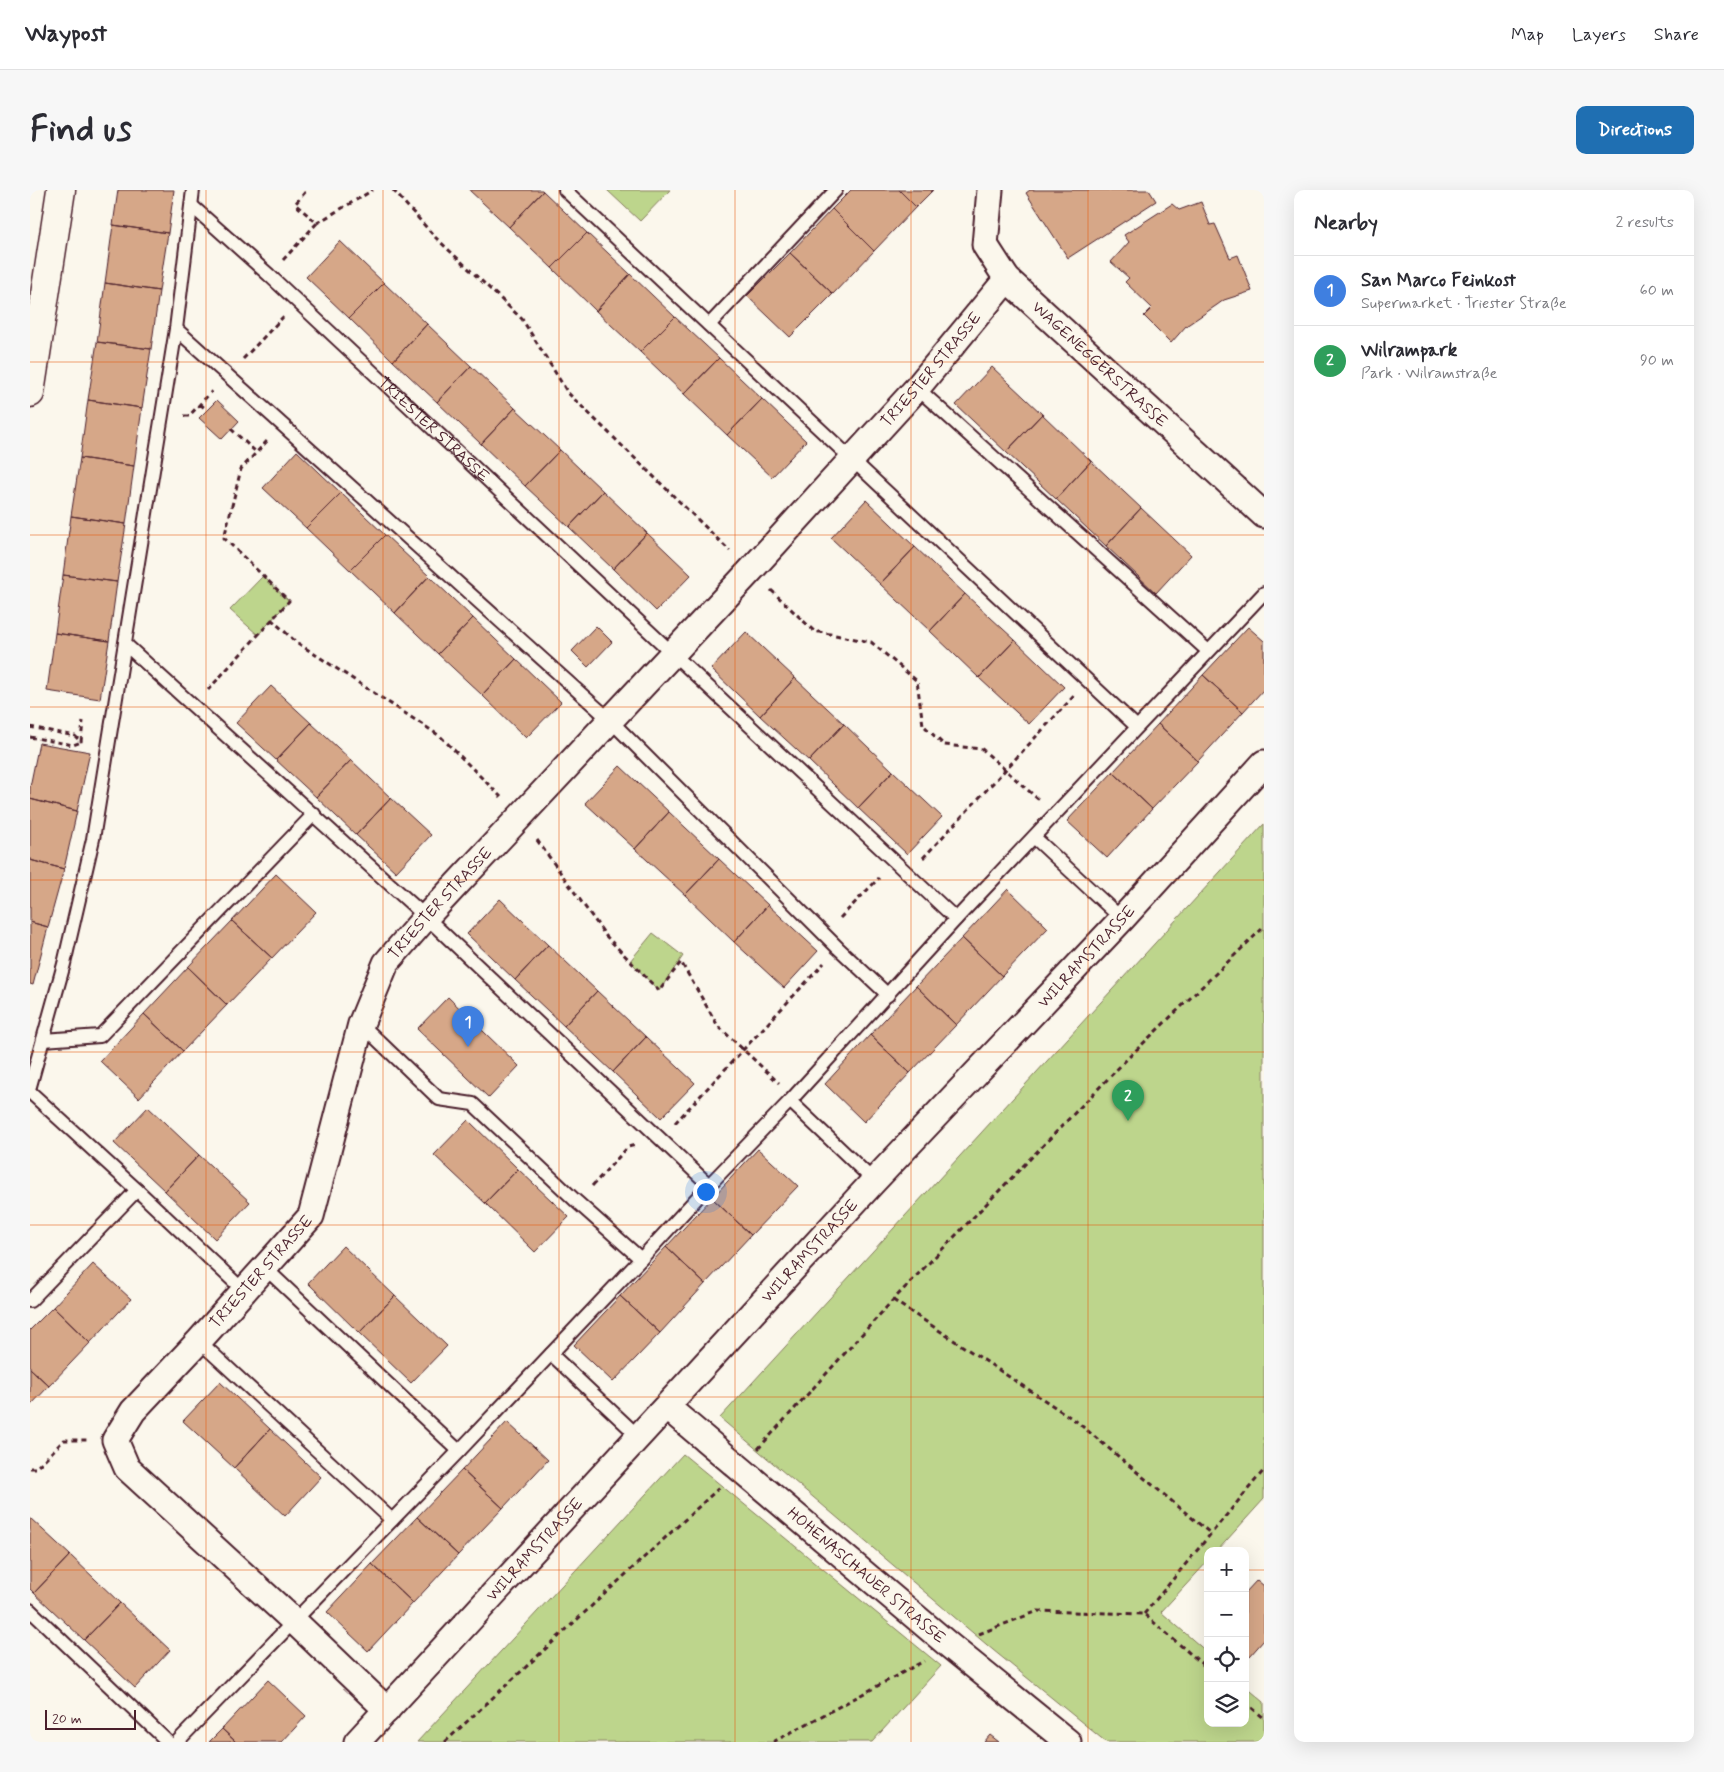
<!DOCTYPE html>
<meta charset="utf-8">
<style>
body{margin:0;font-family:Mynerve,sans-serif;background:#f7f7f7;color:#2b2b33}
.controls{position:absolute;right:15px;bottom:15px;display:grid;overflow:hidden;border-radius:10px;box-shadow:0 5px 20px #0002}
.controls button{width:45px;height:45px;display:grid;place-items:center;padding:0;border:0;border-bottom:1px solid #e1e1e2;background:#fff;color:#2b2b33;font:25px sans-serif}
.scale{position:absolute;left:15px;bottom:12px;width:91px;box-sizing:border-box;padding-left:5px;border:2px solid #4a1f2b;border-top:0;font-size:14px;line-height:18px;white-space:nowrap;color:#4a1f2b;-webkit-text-stroke:4px #fbf7ec;paint-order:stroke}
.you{position:absolute;left:675px;top:1001px;width:18px;height:18px;margin:-12px;border:4px solid #fff;border-radius:50%;background:#1a73e8;box-shadow:0 0 0 8px #1a73e833}
.badge{display:grid;place-items:center;width:32px;height:32px;border-radius:50%;background:#1f6fb2;color:#fff;font-size:16px;font-weight:700}
.pin{position:absolute;translate:-50% -41px;filter:drop-shadow(0 1px 2px #0008)}
.pin::after{content:'';position:absolute;top:26px;width:18px;height:15px;background:inherit;clip-path:polygon(0 0,100% 0,50% 100%)}
.list{margin:0;padding:0;list-style:none}
h2{display:flex;justify-content:space-between;align-items:center;height:65px;margin:0;padding:0 20px;font-size:21px}
h2 small{font-size:16px;font-weight:400;color:#7c7c81}
.list li{display:grid;grid-template-columns:32px 1fr auto;gap:15px;align-items:center;box-sizing:border-box;height:70px;padding:0 20px;border-top:1px solid #e1e1e2}
.list b{display:block;font-size:19px;white-space:nowrap}
.list p{margin:0;font-size:16px;white-space:nowrap;color:#7c7c81}
.list em{font-size:16px;font-style:normal;color:#7c7c81}
.icon{flex:none;width:28px;height:28px;fill:none;stroke:currentColor;stroke-width:2;stroke-linecap:round;stroke-linejoin:round}
.map{position:relative;flex:none;width:1234px;height:1552px;overflow:hidden;border-radius:10px}
header{display:flex;align-items:center;gap:30px;box-sizing:border-box;height:70px;padding:0 25px;background:#fff;border-bottom:1px solid #e1e1e2}
header strong{font-size:24px}
nav{display:flex;gap:28px;margin-inline-start:auto;font-size:18px}
.intro{display:flex;align-items:center;justify-content:space-between;box-sizing:border-box;height:120px;padding:0 30px}
h1{margin:0;font-size:35px}
.button{padding:12px 22px;border-radius:10px;background:#1f6fb2;color:#fff;font-size:18px;font-weight:700}
main{display:flex;gap:30px;padding:0 30px}
aside{flex:1;background:#fff;border-radius:10px;box-shadow:0 5px 20px #0002}
.map>svg:first-child{display:block}
.green{fill:#bdd58c;stroke:#847a5c}
.building{fill:#d6a788;stroke:#4a1f2b}
.lines{fill:none;stroke-linecap:round;stroke-linejoin:round}
.service-casing{stroke:#4a1f2b;stroke-width:16}
.minor-casing{stroke:#4a1f2b;stroke-width:29}
.secondary-casing{stroke:#4a1f2b;stroke-width:31}
.path{stroke:#4a1f2b;stroke-width:3;stroke-dasharray:5 4;stroke-linecap:butt}
.service{stroke:#fbf7ec;stroke-width:12}
.minor{stroke:#fbf7ec;stroke-width:25}
.secondary{stroke:#fbf7ec;stroke-width:28}
.grid{fill:none;stroke:#e8590c;stroke-width:1;stroke-opacity:0.55}
.labels{text-anchor:middle;dominant-baseline:central;stroke-width:4;stroke-linejoin:round;paint-order:stroke}
.street-label{font-size:16px;fill:#4a1f2b;stroke:#fbf7ec}
</style>
<header>
<strong>Waypost</strong>
<nav><a>Map</a><a>Layers</a><a>Share</a></nav>
</header>
<div class="intro"><h1>Find us</h1><a class="button">Directions</a></div>
<main>
<div class="map">
<svg width="1234" height="1552" viewBox="0 0 1234 1552">
<rect width="100%" height="100%" fill="#fbf7ec"/>
<filter id="ink" filterUnits="userSpaceOnUse"><feTurbulence type="fractalNoise" baseFrequency=".02" numOctaves="2"/><feDisplacementMap in="SourceGraphic" scale="10" xChannelSelector="R" yChannelSelector="G"/><feConvolveMatrix kernelMatrix="1 2 1 2 8 2 1 2 1" color-interpolation-filters="sRGB"/></filter>
<g filter="url(#ink)">
<path class="green" d="M577,0H640L610,31Z
M233,386L259,411L228,445L200,420Z
M1234,634V1309L1187,1361H1178V1371L1131,1422L1178,1463V1533H1215V1496L1234,1512V1552H1076L963,1460L690,1228Z
M623,743L653,766L629,801L600,771Z
M653,1264L911,1476L842,1552H387Z"/>
<path class="building" d="M88,0H144L138,43L83,35Z
M439,0H512L513,1L479,37Z
M821,0H869L886,17L844,61L802,19Z
M869,0H903L886,17Z
M1000,0H1119L1126,11L1038,68L996,3Z
M513,1L557,43L522,78L479,37Z
M1171,12L1180,35L1185,34L1200,68L1208,65L1222,101L1194,110L1187,115L1156,136L1141,153L1114,126L1122,118L1095,92L1099,88L1081,72L1099,52L1094,45L1142,14L1149,20Z
M802,19L844,61L803,104L760,63Z
M83,35L138,43L129,101L75,93Z
M557,43L600,84L566,121L522,78Z
M310,51L354,93L319,128L276,87Z
M760,63L803,104L760,147L717,106Z
M600,84L645,127L610,162L566,121Z
M75,93L129,101L121,159L67,152Z
M354,93L397,134L363,171L319,128Z
M645,127L689,168L654,204L610,162Z
M397,134L441,176L407,212L363,171Z
M67,152L121,159L112,218L58,210Z
M689,168L732,209L697,245L654,204Z
M441,176L485,218L451,254L407,212Z
M962,177L1012,224L976,262L926,215Z
M732,209L776,251L742,287L697,245Z
M58,210L112,218L104,276L50,268Z
M187,210L209,231L192,249L169,228Z
M485,218L530,260L495,296L451,254Z
M1012,224L1061,271L1026,309L976,262Z
M530,260L573,301L539,337L495,296Z
M267,261L311,303L276,338L233,298Z
M50,268L104,276L96,334L41,326Z
M1061,271L1111,318L1076,356L1026,309Z
M573,301L617,343L583,379L539,337Z
M311,303L355,345L320,380L276,338Z
M836,310L885,357L850,394L801,348Z
M1111,318L1161,365L1126,403L1076,356Z
M41,326L96,334L87,392L33,385Z
M617,343L661,385L626,421L583,379Z
M355,345L399,386L365,423L320,380Z
M885,357L935,404L900,441L850,394Z
M33,385L87,392L79,451L25,443Z
M399,386L443,428L408,464L365,423Z
M935,404L985,450L949,488L900,441Z
M443,428L486,469L452,505L408,464Z
M566,436L582,452L558,477L542,461Z
M1218,437L1234,451V499L1213,522L1173,485Z
M716,442L765,488L730,526L681,479Z
M25,443L79,451L70,509L17,501Z
M985,450L1034,497L999,534L949,488Z
M486,469L531,512L496,548L452,505Z
M1173,485L1213,522L1168,571L1128,534Z
M765,488L814,534L779,571L730,526Z
M241,496L281,533L246,570L206,533Z
M281,533L321,570L286,607L246,570Z
M814,534L863,581L828,618L779,571Z
M1128,534L1168,571L1122,619L1083,582Z
M9,553L60,562L47,621L0,609V597Z
M321,570L361,608L326,645L286,607Z
M590,576L639,622L605,659L555,613Z
M863,581L912,627L877,664L828,618Z
M1083,582L1122,619L1077,668L1037,631Z
M361,608L401,645L366,682L326,645Z
M0,609L47,621L34,679L0,670Z
M639,622L689,669L655,705L605,659Z
M689,669L738,715L704,752L655,705Z
M0,670L34,679L18,737L0,732Z
M246,684L286,722L242,768L202,731Z
M978,699L1018,738L972,786L932,748Z
M470,709L518,755L485,790L437,744Z
M738,715L788,761L754,798L704,752Z
M202,731L242,768L197,815L158,777Z
M0,732L18,737L3,795L0,794Z
M932,748L972,786L926,835L886,796Z
M518,755L567,801L534,836L485,790Z
M158,777L197,815L153,861L114,824Z
M886,796L926,835L880,883L840,845Z
M567,801L616,847L583,882L534,836Z
M418,807L489,876L459,908L387,839Z
M114,824L153,861L109,908L70,871Z
M840,845L880,883L834,932L795,894Z
M616,847L665,893L631,928L583,882Z
M118,917L169,965L135,1001L84,953Z
M438,930L488,979L455,1013L404,965Z
M728,959L768,996L721,1045L682,1008Z
M169,965L220,1012L185,1049L135,1001Z
M488,979L539,1027L505,1062L455,1013Z
M682,1008L721,1045L675,1094L636,1057Z
M313,1056L365,1106L329,1143L278,1093Z
M636,1057L675,1094L630,1143L590,1106Z
M63,1074L101,1109L60,1153L23,1117Z
M365,1106L417,1156L381,1193L329,1143Z
M590,1106L630,1143L583,1192L544,1155Z
M23,1117L60,1153L19,1196L0,1178V1140Z
M0,1178L19,1196L0,1216Z
M190,1192L240,1239L204,1278L153,1231Z
M477,1232L518,1270L473,1318L432,1280Z
M240,1239L291,1287L255,1326L204,1278Z
M432,1280L473,1318L428,1365L387,1327Z
M387,1327L428,1365L383,1413L342,1374Z
M0,1328L40,1365L4,1403L0,1399Z
M40,1365L90,1413L54,1450L4,1403Z
M342,1374L383,1413L338,1461L297,1422Z
M1227,1390L1234,1396V1450L1220,1466L1215,1462V1403Z
M90,1413L140,1460L105,1498L54,1450Z
M238,1490L276,1526L252,1552H206L192,1539Z
M192,1539L206,1552H179Z
M960,1545L969,1552H954Z"/>
<g class="lines">
<g class="service-casing">
<g id="service">
<path d="M535,0L1107,537"/>
<path id="s1" d="M162,16L239,85L926,729"/>
<path d="M679,135L806,0"/>
<path d="M146,139L580,530L808,758L858,805"/>
<path d="M887,198L1178,461"/>
<path d="M95,454L396,727L679,995"/>
<path d="M1004,647L1092,729"/>
<path d="M331,834L409,909L443,914L547,1012L611,1069"/>
<path d="M13,850L70,846L284,624"/>
<path d="M0,896L34,774L63,649L146,139L163,0"/>
<path d="M0,902L107,1000L214,1101"/>
<path d="M760,911L844,991"/>
<path d="M234,1077L429,1261"/>
<path d="M0,1111L107,1000"/>
<path d="M169,1151L362,1330"/>
<path d="M521,1164L609,1247"/>
<path d="M0,1420L138,1552"/>
<path d="M147,1552L429,1261L611,1069L679,995L760,911L926,729L1234,403"/>
</g>
</g>
<g class="minor-casing">
<g id="minor">
<path id="s2" d="M960,0L955,55L977,89L1234,325"/>
<path id="s3" d="M637,1217L920,1456L1038,1552"/>
<path id="s4" d="M357,1520L265,1432L97,1278L85,1250L103,1221L169,1151L281,1026L331,834L356,773L396,727L720,381L887,198L977,89"/>
<path id="s5" d="M327,1552L844,991L1092,729L1234,573"/>
</g>
</g>
<g class="secondary-casing">
<path id="secondary" d="M0,203L31,0"/>
</g>
<path class="path" d="M363,0L405,47L492,129L538,203L700,361
M287,33L343,0
M253,70L287,33L265,14L277,0
M213,169L253,127
M170,214L177,220
M154,226H159L182,201
M201,239L226,262
M741,400L784,441L841,452L887,491L893,535L914,555L952,559L1009,610
M241,429L266,452L410,546L471,607
M178,500L259,411L194,348L211,279L238,250
M0,537L45,546L51,552
M0,547L43,555L51,552
M51,552L53,531
M507,650L576,746L629,801L651,772L688,836L749,893
M893,668L1044,506
M810,728L849,688
M645,933L794,773
M562,996L598,957L606,955
M863,1110L1046,1231L1180,1343
M728,1259L863,1110L1098,868L1234,737
M0,1278H6L34,1250H57
M1114,1424L1234,1280
M949,1444L1008,1421L1114,1424L1178,1479
M1215,1512L1234,1528
M415,1552L690,1297
M743,1552L894,1471"/>
<use href="#service" class="service"/>
<use href="#minor" class="minor"/>
<use href="#secondary" class="secondary"/>
</g>
</g>
<path class="grid" d="M176,0V1552M353,0V1552M529,0V1552M705,0V1552M881,0V1552M1058,0V1552M0,172H1234M0,345H1234M0,517H1234M0,690H1234M0,862H1234M0,1035H1234M0,1207H1234M0,1380H1178M1215,1380H1234"/>
<g class="labels">
<g class="street-label">
<text stroke="none"><textPath href="#s2" startOffset="222">WAGENEGGERSTRASSE</textPath></text>
<text stroke="none"><textPath href="#s4" startOffset="1754">TRIESTER STRASSE</textPath></text>
<text stroke="none"><textPath href="#s1" startOffset="329">TRIESTER STRASSE</textPath></text>
<text stroke="none"><textPath href="#s4" startOffset="1029">TRIESTER STRASSE</textPath></text>
<text stroke="none"><textPath href="#s5" startOffset="1072">WILRAMSTRASSE</textPath></text>
<text stroke="none"><textPath href="#s5" startOffset="668">WILRAMSTRASSE</textPath></text>
<text stroke="none"><textPath href="#s4" startOffset="609">TRIESTER STRASSE</textPath></text>
<text stroke="none"><textPath href="#s5" startOffset="262">WILRAMSTRASSE</textPath></text>
<text stroke="none"><textPath href="#s3" startOffset="261">HOHENASCHAUER STRASSE</textPath></text>
</g>
</g>
</svg>
<div class="controls">
<button>+</button>
<button>−</button>
<button><svg class="icon" aria-label="locate" viewBox="0 0 24 24"><circle cx="12" cy="12" r="6"/><path d="M12 2v4M12 18v4M2 12h4M18 12h4"/></svg></button>
<button><svg class="icon" aria-label="layers" viewBox="0 0 24 24"><path d="M12 4l9 5-9 5-9-5zM3 14l9 5 9-5"/></svg></button>
</div>
<div class="scale">20 m</div>
<div class="you"></div>
<div class="pin badge" style="left:438px;top:857px;background:#3f7fe0">1</div>
<div class="pin badge" style="left:1098px;top:931px;background:#2e9e5b">2</div>
</div>
<aside>
<h2>Nearby<small>2 results</small></h2>
<ul class="list">
<li><span class="badge" style="background:#3f7fe0">1</span><div><b>San Marco Feinkost</b><p>Supermarket · Triester Straße</p></div><em>60 m</em></li>
<li><span class="badge" style="background:#2e9e5b">2</span><div><b>Wilrampark</b><p>Park · Wilramstraße</p></div><em>90 m</em></li>
</ul>
</aside>
</main>
